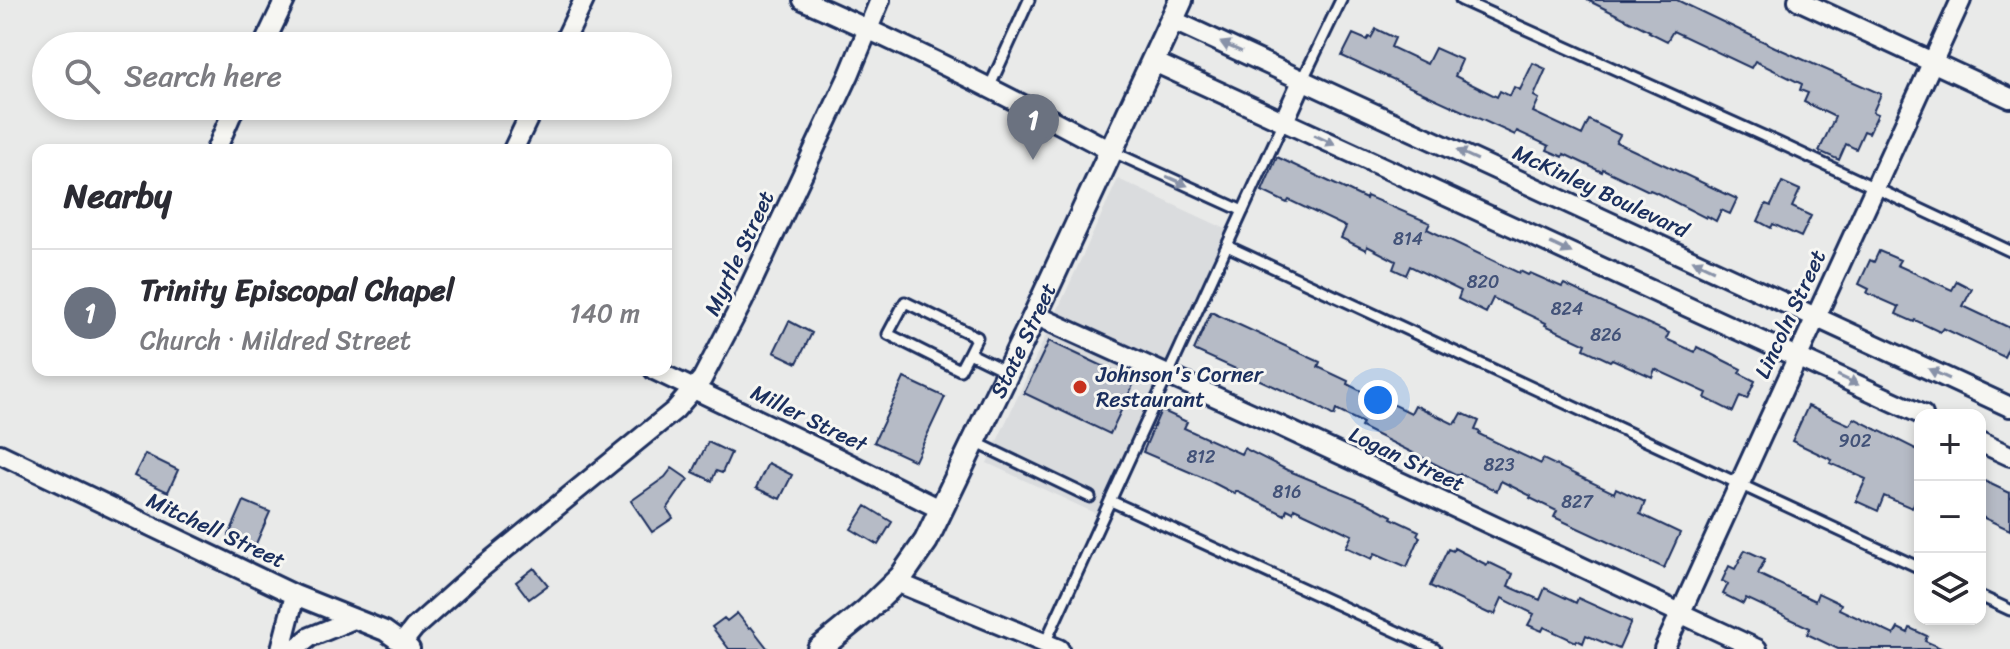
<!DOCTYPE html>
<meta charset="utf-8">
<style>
body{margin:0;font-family:Sriracha,sans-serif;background:#f2f2f3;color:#2b2b33}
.controls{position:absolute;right:24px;bottom:24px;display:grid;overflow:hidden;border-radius:16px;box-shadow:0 4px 12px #0003}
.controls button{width:72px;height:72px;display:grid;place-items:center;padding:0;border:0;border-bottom:2px solid #e1e1e2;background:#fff;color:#2b2b33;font:40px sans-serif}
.you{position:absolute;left:1378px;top:400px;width:28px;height:28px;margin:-20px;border:6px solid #fff;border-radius:50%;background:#1a73e8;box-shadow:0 0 0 12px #1a73e833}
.badge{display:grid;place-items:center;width:52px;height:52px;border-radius:50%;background:#111827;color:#fff;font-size:26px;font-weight:700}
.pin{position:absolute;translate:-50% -66px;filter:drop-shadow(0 2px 4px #0008)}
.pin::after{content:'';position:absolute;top:42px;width:28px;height:24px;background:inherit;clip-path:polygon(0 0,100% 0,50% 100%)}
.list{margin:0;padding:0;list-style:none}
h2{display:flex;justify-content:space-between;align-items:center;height:104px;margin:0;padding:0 32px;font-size:34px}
h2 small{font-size:26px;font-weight:400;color:#7c7c81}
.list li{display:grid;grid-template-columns:52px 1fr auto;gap:24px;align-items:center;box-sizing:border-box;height:128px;padding:0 32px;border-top:2px solid #e1e1e2}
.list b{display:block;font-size:30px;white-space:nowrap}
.list p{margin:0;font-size:26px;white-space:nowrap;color:#7c7c81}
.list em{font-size:26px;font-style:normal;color:#7c7c81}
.icon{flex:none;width:44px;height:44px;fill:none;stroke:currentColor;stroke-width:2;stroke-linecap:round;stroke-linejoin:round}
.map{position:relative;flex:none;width:2010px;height:649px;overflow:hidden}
.search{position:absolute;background:#fff;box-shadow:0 4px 12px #0003;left:32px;top:32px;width:640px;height:88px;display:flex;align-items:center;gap:20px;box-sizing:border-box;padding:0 28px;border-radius:44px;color:#7c7c81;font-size:30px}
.panel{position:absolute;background:#fff;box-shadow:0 4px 12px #0003;left:32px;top:144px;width:640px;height:232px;border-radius:16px}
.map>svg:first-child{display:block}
.built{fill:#dadcde}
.building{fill:#b6bbc6;stroke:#1b2f5e;stroke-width:2}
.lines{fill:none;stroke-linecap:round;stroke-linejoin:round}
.service-casing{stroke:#1b2f5e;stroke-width:15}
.minor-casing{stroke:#1b2f5e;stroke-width:24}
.tertiary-casing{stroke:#1b2f5e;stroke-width:28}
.service{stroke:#f6f6f2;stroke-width:9}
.minor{stroke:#f6f6f2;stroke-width:18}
.tertiary{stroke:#f6f6f2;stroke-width:22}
.oneway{fill:#8892a8}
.poi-dot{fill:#c8321e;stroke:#f6f6f2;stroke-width:3}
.labels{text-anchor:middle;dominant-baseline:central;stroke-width:6;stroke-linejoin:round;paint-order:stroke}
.number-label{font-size:18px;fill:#425278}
.street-label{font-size:22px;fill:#1b2f5e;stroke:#f6f6f2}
.poi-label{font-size:22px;fill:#1b2f5e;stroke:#f6f6f2;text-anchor:start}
</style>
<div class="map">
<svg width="2010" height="649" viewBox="0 0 2010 649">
<rect width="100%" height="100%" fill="#e9eae9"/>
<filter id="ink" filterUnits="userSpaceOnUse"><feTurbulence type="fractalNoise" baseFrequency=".0125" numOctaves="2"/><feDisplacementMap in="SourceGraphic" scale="16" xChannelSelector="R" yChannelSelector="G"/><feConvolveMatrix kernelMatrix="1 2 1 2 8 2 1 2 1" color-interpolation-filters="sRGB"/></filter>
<g filter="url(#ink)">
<path class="built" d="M1118,179L1228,230L1097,514L987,463Z"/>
<path class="building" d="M1587,0H1677L1775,47L1881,94L1873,112L1878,114L1869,133L1864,131L1856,149L1846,144L1839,160L1819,151L1835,117L1804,102L1808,93L1800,90L1802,84L1755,61L1751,68L1673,31L1667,41L1649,32L1650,31Z
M1376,29L1395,38L1391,47L1427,64L1435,48L1462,60L1455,76L1497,97L1500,91L1510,96L1514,87L1520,90L1533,63L1546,69L1534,96L1539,99L1533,112L1582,135L1589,120L1620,135L1616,142L1737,199L1730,214L1721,210L1716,221L1707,216L1706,218L1657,193L1650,190L1649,191L1603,169L1602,172L1564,154L1563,157L1547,150L1549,146L1517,131L1515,135L1342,56L1353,34L1367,40L1369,37L1371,38Z
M1277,157L1366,199L1367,196L1430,223L1427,229L1519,273L1520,271L1528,275L1530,273L1562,287L1564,284L1589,296V297L1669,333L1666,339L1695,352L1697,347L1741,369L1739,373L1755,381L1747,399L1740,396L1733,412L1705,398L1707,393L1655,369L1652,377L1612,359L1610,361L1584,349L1586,344L1545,325L1546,323L1493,298L1486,313L1458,299L1461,291L1410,266L1406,275L1393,269L1396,261L1367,246L1366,250L1341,238L1346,227L1289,200L1287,203L1262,191Z
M1782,182L1800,190L1792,207L1811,216L1801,237L1773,224L1771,228L1758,221L1766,204L1771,206Z
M1879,251L1900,260L1897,265L1952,290L1957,281L1972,289L1963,306L2010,328V344L2004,357L1943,328L1940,332L1915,320L1914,322L1896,314L1899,307L1867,293L1869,289L1859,284L1870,260L1874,262Z
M1211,312L1320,362L1318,367L1348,381L1347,384L1375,398L1376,396L1411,413L1415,405L1454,424L1456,421L1457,422L1462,413L1479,421L1475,430L1480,432L1479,434L1541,464L1543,459L1614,493L1616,488L1645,502L1640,514L1680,533L1664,568L1554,517L1557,511L1530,498L1531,496L1501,481L1497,491L1460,474L1459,476L1361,427L1363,423L1336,410L1334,416L1315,405L1194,350Z
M789,321L812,333L797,363L774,352Z
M1049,341L1135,381L1110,434L1024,393Z
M904,378L945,397L915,461L874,442Z
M1808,406L1850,425L1854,418L1920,451V501L1916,499L1912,508L1884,496L1878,511L1856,501L1866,479L1830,463L1832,460L1792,441Z
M1161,410L1187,422L1184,428L1241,454L1244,448L1287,470L1367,503L1392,516L1391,518L1419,531L1417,535L1420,537L1407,567L1375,553L1372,559L1346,547L1352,535L1294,508L1293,512L1287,509L1285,515L1236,491L1235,494L1206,479L1143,452Z
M708,442L731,453L722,473L716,471L712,481L693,472Z
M145,454L178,470L168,492L134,476Z
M768,463L792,475L780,499L756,488Z
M672,468L688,479L667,509L673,518L652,532L631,501L665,477Z
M1980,479L2010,493V530L1980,516Z
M244,501L270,512L255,546L229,535Z
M866,506L892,522L878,545L851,529Z
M1454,548L1487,565L1488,562L1513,574L1508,586L1540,600L1545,588L1576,603L1578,598L1631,622L1619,649L1586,635L1583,643L1577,640L1576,642L1544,627L1542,631L1528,625L1534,614L1502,598L1495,614L1491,613L1490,614L1430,586L1448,549L1453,551Z
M1745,550L1765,559L1758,574L1815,601L1818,593L1841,604L1839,609L1894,635L1898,628L1908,633L1910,628L1927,636L1925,641L1943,649H1838L1807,634L1810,628L1746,598L1743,604L1723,594L1728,584L1722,581L1729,566L1735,569Z
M534,568L548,585L529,599L516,582Z
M737,613L749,628L751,627L768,649H729L712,627L724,618L727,621Z"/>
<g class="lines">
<g class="service-casing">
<path id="service" d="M1461,0L1777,142L2010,251
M1303,79L1341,0
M989,88L1029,0
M1111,151L1243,211
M1227,246L1920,568
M969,353L977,337L905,302L888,334L960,370L969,353L1008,372
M975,442L1090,497
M1111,501L1435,649
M1980,596L2010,610
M1045,643L1284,121"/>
</g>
<g class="minor-casing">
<path id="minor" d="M803,0C908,46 1010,97 1111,151
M1798,0L2010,98
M1172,20L2010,407
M263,46L285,0
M562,46L584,0
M1152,61L1923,415
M1284,121L1303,79
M216,150L235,106
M513,150L534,106
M1035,315L1278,425L1757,649
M654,370L838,458L942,510
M1980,442L2010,456
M0,454L295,595L385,631L410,649
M896,582L1059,649
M403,642L414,628L479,570L675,410L702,379L743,301L849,75L880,0
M281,649L295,595
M295,649L310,637L354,619
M1664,649L1961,0"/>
</g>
<g class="tertiary-casing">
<g id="tertiary">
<path id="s1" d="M819,649L867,610L901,577L926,541L1035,315L1181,0"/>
</g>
</g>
<use href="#service" class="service"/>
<use href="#minor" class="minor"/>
<use href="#tertiary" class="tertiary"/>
</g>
<defs><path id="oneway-solid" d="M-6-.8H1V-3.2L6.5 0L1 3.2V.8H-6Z" transform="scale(2)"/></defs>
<g class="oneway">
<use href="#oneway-solid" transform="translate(1231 47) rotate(-156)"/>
<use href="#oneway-solid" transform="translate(1325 140) rotate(25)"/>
<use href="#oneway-solid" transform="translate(1467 155) rotate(-155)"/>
<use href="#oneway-solid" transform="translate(1177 181) rotate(24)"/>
<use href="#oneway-solid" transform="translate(1561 248) rotate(25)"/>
<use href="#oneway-solid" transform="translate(1703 265) rotate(-155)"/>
<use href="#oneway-solid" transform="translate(1939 374) rotate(-155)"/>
<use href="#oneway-solid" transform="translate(1848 380) rotate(25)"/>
</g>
</g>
<circle class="poi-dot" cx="1080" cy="387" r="8"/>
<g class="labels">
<g class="number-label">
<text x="1408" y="239">814</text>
<text x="1483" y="282">820</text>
<text x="1567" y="309">824</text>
<text x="1606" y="335">826</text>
<text x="1855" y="441">902</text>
<text x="1201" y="457">812</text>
<text x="1499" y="465">823</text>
<text x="1287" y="492">816</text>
<text x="1577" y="502">827</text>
</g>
<g class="street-label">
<text transform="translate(1601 191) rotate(25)">McKinley Boulevard</text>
<text transform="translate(739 253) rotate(-65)">Myrtle Street</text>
<text transform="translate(1790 314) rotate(-65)">Lincoln Street</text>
<text stroke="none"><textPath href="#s1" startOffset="376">State Street</textPath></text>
<text transform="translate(809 418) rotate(26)">Miller Street</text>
<text transform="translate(1407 459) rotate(25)">Logan Street</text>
<text transform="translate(216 530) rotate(25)">Mitchell Street</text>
</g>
<g class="poi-label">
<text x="1096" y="374">Johnson's Corner<tspan x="1096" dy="25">Restaurant</tspan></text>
</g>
</g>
</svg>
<div class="controls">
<button>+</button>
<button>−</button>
<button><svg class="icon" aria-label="layers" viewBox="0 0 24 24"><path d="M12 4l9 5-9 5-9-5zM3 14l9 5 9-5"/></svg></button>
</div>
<div class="you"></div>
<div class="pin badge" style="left:1033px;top:160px;background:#6b7280">1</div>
<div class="search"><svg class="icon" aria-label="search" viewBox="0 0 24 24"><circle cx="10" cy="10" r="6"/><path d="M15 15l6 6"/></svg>Search here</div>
<section class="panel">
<h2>Nearby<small></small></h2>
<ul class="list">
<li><span class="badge" style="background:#6b7280">1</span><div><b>Trinity Episcopal Chapel</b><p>Church · Mildred Street</p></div><em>140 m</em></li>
</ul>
</section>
</div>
